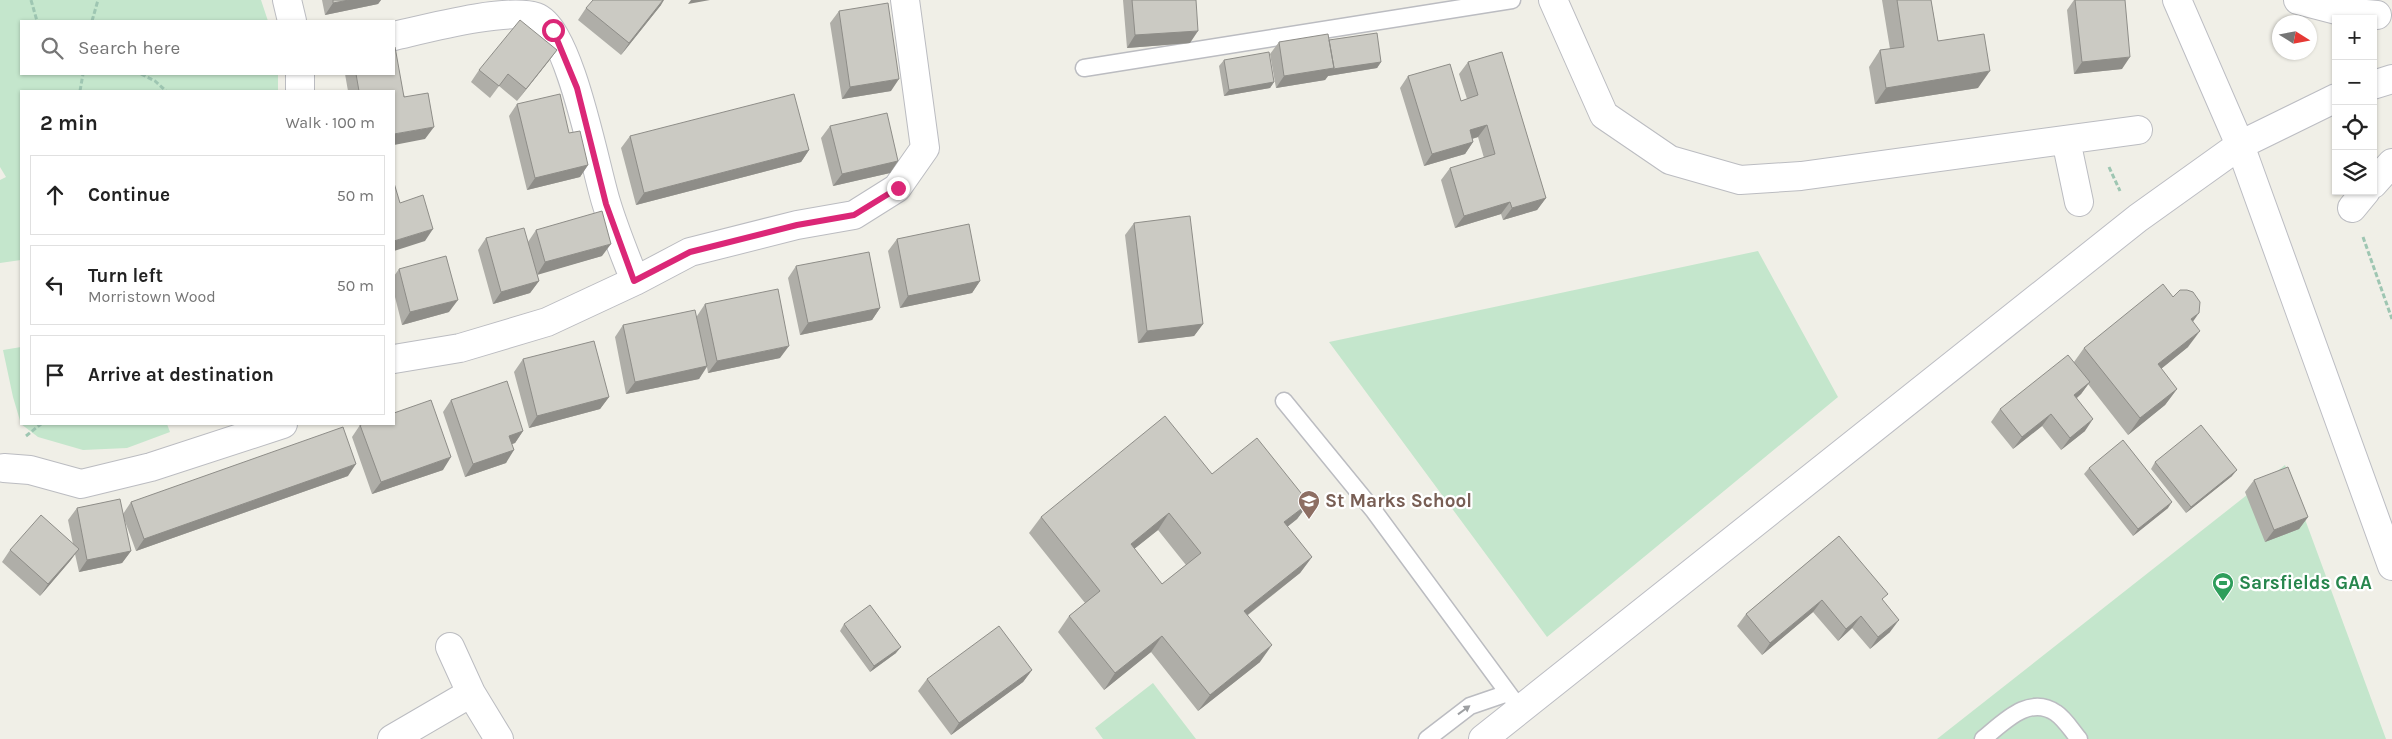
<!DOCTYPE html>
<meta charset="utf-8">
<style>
body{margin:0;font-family:Karla,sans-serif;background:#f2f2f2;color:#222}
.controls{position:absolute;right:15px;top:15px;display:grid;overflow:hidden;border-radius:0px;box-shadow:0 1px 4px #0004}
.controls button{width:45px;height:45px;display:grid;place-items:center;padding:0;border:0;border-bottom:1px solid #e0e0e0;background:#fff;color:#222;font:25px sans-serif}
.compass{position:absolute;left:2272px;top:15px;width:45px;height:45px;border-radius:50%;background:#fff;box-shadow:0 1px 4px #0004;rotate:101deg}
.stop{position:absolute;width:15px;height:15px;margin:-11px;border:4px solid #db2777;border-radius:50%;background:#fff}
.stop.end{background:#db2777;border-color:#fff;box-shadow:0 1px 5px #0008}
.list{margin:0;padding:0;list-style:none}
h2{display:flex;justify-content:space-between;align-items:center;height:65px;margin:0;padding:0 20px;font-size:21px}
h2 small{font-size:16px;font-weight:400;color:#767676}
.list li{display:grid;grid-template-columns:32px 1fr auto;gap:15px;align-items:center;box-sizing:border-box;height:80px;margin:0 10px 10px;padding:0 10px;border:1px solid #e0e0e0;border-radius:0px}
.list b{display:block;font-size:19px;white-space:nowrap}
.list p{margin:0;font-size:16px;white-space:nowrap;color:#767676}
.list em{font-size:16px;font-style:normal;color:#767676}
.icon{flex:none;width:28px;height:28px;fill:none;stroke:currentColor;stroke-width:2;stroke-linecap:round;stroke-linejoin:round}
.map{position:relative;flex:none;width:2392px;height:739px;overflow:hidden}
.search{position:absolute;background:#fff;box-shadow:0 1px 4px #0004;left:20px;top:20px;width:375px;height:55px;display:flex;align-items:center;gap:12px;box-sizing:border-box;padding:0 18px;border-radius:0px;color:#767676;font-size:19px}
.panel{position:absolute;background:#fff;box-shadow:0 1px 4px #0004;left:20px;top:90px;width:375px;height:335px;border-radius:0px}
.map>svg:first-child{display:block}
.green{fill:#c4e6cc}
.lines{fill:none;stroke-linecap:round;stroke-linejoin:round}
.lane-casing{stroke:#bbbcc1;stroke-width:19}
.street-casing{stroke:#bbbcc1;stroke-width:30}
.secondary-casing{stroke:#bcbdc3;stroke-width:30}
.path{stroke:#9ec6b2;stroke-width:3;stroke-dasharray:5 2.5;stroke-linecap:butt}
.lane{stroke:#fff;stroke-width:16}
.street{stroke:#fff;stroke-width:28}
.secondary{stroke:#fff;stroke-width:28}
.wall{fill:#afaea8;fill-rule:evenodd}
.shaded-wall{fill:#8e8d88}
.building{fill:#cbcac3;stroke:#8e8d88;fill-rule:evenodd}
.oneway{fill:#9ea0a3}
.route{stroke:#db2777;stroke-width:6}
.labels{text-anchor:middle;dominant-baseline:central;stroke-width:4.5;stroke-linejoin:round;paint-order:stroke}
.education-label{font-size:19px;font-weight:bold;fill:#785e54;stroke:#fff;text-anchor:start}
.leisure-label{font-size:19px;font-weight:bold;fill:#27864d;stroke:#fff;text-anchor:start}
</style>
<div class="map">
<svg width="2392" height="739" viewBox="0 0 2392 739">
<rect width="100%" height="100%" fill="#f0efe7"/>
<path class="green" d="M0,0H261L268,21H21V74H278V91H21V260L0,263V180L6,177L0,167Z
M1758,251L1838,397L1547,637L1329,342Z
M21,347V424L13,397L3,350Z
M21,424H167L170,432L127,448L83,450L38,437Z
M2285,465L2386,739H1937Z
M1153,683L1196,739H1103L1095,728Z"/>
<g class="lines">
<g class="lane-casing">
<path id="lane" d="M1084,68L1512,0
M1284,401L1374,511L1520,709
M1427,739L1470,706L1508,693
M1983,739C2003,723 2029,694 2056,713C2065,719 2072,731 2079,739"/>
</g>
<g class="street-casing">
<path id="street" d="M287,0L292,21
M1553,0L1604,115L1670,160L1740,180L1801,176L2138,130
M2298,0L2344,12L2377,15
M394,36C425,29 507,7 536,17C570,29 595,167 606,202C614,229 625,255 635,281
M300,74V91
M2066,140L2079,202
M2373,184L2392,163
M2352,208L2366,191
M394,359L460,348L547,322L635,281L690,252L797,225L854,215L897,188L925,148L905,0
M4,468L30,470L81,484L151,467L283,424
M450,647L471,693L499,739
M392,739L471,693"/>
</g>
<g class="secondary-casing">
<path id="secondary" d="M2177,0L2240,145L2392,566
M2373,85L2392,79
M1483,739L2138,218L2240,145L2336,98"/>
</g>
<path class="path" d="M31,0L37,21
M92,21L98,0
M141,74L155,81L166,91
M80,91L83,74
M2109,167L2120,191
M2363,237L2392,319
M26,436L41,424"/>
<use href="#lane" class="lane"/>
<use href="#street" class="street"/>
<use href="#secondary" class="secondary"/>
</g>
<path class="wall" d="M322,0H381L378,4L325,15Z
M1123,0H1196L1190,43L1127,48Z
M1882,0H1931L1938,41L1978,88L1875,104L1869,67L1880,50L1890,49Z
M2074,0H2125L2122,69L2074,74L2067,10Z
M661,5L621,55L578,20L586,8Z
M839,11L891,91L842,99L830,23Z
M1329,40L1381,62L1377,68L1328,76L1325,80L1276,88L1270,54L1279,42Z
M557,50L548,62L517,101L499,86L490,98L471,82L479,70Z
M1224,60L1274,82L1270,88L1224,96L1219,66Z
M1468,62L1546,198L1537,210L1503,220L1501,214L1455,228L1441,180L1450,168L1484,158L1478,137L1472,139L1473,142L1465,154L1424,166L1400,88L1408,76L1461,101L1467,99L1459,74Z
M345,74H394L425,139L394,91H348Z
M517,104L569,133L588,165L580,177L527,190L509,116Z
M830,126L898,161L890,173L833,186L821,138Z
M630,136L809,150L801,162L636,205L621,148Z
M1134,223L1203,324L1194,336L1138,343L1125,235Z
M536,230L602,256L537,274L539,281L530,293L493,304L478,250L486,238L528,242Z
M897,239L980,281L972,293L900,308L888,251Z
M796,266L880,308L872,320L800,335L788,278Z
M399,269L449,312L402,325L394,293V276Z
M705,304L780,358L708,373L707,367L699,379L626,394L615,337L623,325L697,316Z
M2193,322L2188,347L2161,369L2177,389L2165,405L2128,435L2088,384L2081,394L2077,398L2085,431L2061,450L2042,426L2013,449L1991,422L2000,409L2074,362L2084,348Z
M523,359L609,397L600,409L529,428L514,372Z
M451,400L523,431L515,443L512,444L506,463L465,477L443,412Z
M360,425L443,470L372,494L352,437Z
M2155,462L2232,476L2186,513L2151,469Z
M2089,468L2168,508L2133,536L2084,474Z
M1212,474L1309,503L1297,519L1287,527L1312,557L1300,573L1248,615L1260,662L1198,711L1151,652L1104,690L1058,632L1069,616L1085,603L1029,533L1041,517ZM1158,530L1186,565L1162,584L1134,549Z
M348,476L136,551L123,516L131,551L122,563L79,572L75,554L70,561L40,596L2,562L10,550L73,544L68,520L77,508L123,514L131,502Z
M2254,480L2308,517L2299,529L2265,542L2245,492Z
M1839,536L1883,601L1890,632L1870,649L1852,628L1838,641L1813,612L1762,655L1737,626L1746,614Z
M844,624L896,653L870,672L840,631Z
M1032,670L1023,682L951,735L918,691L927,679Z"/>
<path class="shaded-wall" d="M349,0H381L378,4L325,15L333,3Z
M663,0H664L661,5L621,55L629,43Z
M691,0H710L688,4Z
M1198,31L1190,43L1127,48L1135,35Z
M557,50L548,62L517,101L526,89Z
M2130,57L2122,69L2074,74L2082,62Z
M1381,62L1377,68L1328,76L1325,80L1276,88L1284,76L1334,68Z
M1990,71L1978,88L1875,104L1886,88Z
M899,79L891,91L842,99L850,87Z
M1274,82L1270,88L1224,96L1229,90Z
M1487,125L1478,137L1461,142L1470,130Z
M434,127L425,139L394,145V134Z
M1473,142L1465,154L1424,166L1432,154Z
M809,150L801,162L636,205L644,193Z
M898,161L890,173L833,186L842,174Z
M588,165L580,177L527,190L535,178Z
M1546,198L1537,210L1503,220L1512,208Z
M1510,202L1501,214L1455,228L1464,216Z
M433,229L425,241L394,251V241Z
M611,244L602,256L537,275L545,262Z
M539,281L530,293L493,304L501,292Z
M980,281L972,293L900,308L908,296Z
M458,300L449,312L402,325L410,312Z
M880,308L872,320L800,335L808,323Z
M2199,313L2187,330L2191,319Z
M1203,324L1194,336L1138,343L1147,331Z
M2200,331L2188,347L2146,381L2158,364Z
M789,346L780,358L708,373L717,361Z
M707,366L699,379L626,394L635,382Z
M2090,382L2081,394L2066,407L2074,395Z
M2177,389L2165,405L2128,435L2140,418Z
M609,397L600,409L529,428L537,416Z
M2051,414L2042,426L2013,449L2022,437Z
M2093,419L2085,431L2061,450L2070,438Z
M523,431L515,443L500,448L509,436Z
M514,450L506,463L465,477L473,464Z
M451,457L443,470L372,494L381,482Z
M356,464L348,476L136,551L144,539Z
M2237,470L2232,476L2186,513L2191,507Z
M2172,502L2168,508L2133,536L2138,529Z
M1309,503L1297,519L1272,539L1284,522Z
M1169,513L1158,530L1119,561L1131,544Z
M2308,517L2299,529L2265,542L2274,530Z
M79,549L70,561L40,596L48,584Z
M131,551L122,563L79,572L87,560Z
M1312,557L1300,573L1232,627L1244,611Z
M1822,600L1813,612L1762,655L1770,643Z
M1861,616L1852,628L1838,641L1846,629Z
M1899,620L1890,632L1870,649L1878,637Z
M1162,636L1151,652L1104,690L1115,673Z
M1272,645L1260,662L1198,711L1210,695Z
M901,647L896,653L870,672L874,666Z
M1032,670L1023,682L951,735L959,723Z"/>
<path class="building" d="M333,0H349L333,3Z
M593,0H663L629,43L586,8Z
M1132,0H1196L1198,31L1135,35Z
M1897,0H1931L1938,41L1984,34L1990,71L1886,88L1880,50L1904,47Z
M2075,0H2125L2130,57L2082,62Z
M888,3L899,79L850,87L839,11Z
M520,20L557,50L526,89L508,74L499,86L479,70Z
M1377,33L1381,62L1333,69L1334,68L1329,40Z
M1328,34L1334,68L1284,76L1279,42Z
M394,47H395L404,97L428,93L434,127L394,134V91H359L356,74H394Z
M1269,52L1274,82L1229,90L1224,60Z
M1502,52L1546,198L1512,208L1510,202L1464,216L1450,168L1495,154L1487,125L1470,130L1473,142L1432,154L1408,76L1450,64L1461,101L1478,95L1468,62Z
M560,94L569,133L580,131L588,165L535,178L517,104Z
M794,94L809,150L644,193L630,136Z
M887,113L898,161L842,174L830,126Z
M394,183L400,203L423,195L433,229L394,241Z
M602,211L611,244L545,262L536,230Z
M1190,216L1203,324L1147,331L1134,223Z
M969,224L980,281L908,296L897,239Z
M524,228L539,281L501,292L486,238Z
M869,252L880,308L808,323L796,266Z
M446,256L458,300L410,312L399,269Z
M2163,284L2173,297L2180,290H2187L2193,292L2200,302L2199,313L2191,319L2200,331L2158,364L2177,389L2140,418L2084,348Z
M778,289L789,346L717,361L705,304Z
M695,310L707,366L635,382L623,325Z
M594,341L609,397L537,416L523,359Z
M2068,355L2090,382L2074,395L2093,419L2070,438L2051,414L2022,437L2000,409Z
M507,381L523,431L509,436L514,450L473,464L451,400Z
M431,400L451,457L381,482L360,425L364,424H394V413Z
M1165,416L1212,474L1257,438L1309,503L1284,522L1312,557L1244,611L1272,645L1210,695L1162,636L1115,673L1069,616L1100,591L1041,517ZM1169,513L1201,553L1162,584L1131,544Z
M2201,425L2237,470L2191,507L2155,462Z
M343,427L356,464L144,539L131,502Z
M2123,440L2172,502L2138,529L2089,468Z
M2288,467L2308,517L2274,530L2254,480Z
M120,499L131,551L87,560L77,508Z
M41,515L79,549L48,584L10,550Z
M1839,536L1888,594L1882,599L1899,620L1878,637L1861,616L1846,629L1822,600L1770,643L1746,614Z
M870,605L901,647L874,666L844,624Z
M999,626L1032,670L959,723L927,679Z"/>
<defs><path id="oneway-solid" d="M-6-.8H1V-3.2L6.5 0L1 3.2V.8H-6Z" transform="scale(1.25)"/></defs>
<use class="oneway" href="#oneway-solid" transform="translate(1464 710) rotate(-36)"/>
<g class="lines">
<path class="route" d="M553,30L577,88L606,204L634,281L690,252L797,225L854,215L898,188"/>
</g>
<defs>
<g id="school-pin" transform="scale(1.125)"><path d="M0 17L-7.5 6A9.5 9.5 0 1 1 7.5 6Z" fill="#8d6e63" stroke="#fff"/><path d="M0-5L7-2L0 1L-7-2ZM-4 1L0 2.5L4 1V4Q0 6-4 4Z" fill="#fff"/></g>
<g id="stadium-pin" transform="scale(1.125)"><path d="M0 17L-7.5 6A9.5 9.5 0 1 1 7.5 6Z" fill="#2e9e5b" stroke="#fff"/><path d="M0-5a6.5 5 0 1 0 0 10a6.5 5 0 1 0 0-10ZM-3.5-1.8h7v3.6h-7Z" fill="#fff"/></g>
</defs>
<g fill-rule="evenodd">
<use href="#school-pin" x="1309" y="501"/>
<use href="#stadium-pin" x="2223" y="583"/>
</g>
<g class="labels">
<g class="education-label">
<text x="1325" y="501">St Marks School</text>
</g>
<g class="leisure-label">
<text x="2239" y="583">Sarsfields GAA</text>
</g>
</g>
</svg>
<div class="controls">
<button>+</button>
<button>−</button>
<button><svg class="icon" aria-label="locate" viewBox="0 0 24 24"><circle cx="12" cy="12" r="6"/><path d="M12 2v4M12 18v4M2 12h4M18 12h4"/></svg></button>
<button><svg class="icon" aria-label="layers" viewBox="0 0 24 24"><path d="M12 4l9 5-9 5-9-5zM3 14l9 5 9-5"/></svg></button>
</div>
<svg class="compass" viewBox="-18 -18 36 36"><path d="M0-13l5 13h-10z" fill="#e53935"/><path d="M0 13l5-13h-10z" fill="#767676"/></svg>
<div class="stop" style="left:553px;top:30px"></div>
<div class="stop end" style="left:898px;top:188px"></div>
<div class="search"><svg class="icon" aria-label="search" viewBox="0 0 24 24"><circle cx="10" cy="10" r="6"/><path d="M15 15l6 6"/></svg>Search here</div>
<section class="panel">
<h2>2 min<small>Walk · 100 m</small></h2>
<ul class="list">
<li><svg class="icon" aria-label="ahead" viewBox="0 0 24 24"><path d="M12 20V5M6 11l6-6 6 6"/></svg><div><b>Continue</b></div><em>50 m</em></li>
<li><svg class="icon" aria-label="left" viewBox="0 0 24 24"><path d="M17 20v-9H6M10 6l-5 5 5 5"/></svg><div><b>Turn left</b><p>Morristown Wood</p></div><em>50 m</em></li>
<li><svg class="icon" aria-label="arrive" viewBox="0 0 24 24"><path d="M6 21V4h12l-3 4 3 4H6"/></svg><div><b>Arrive at destination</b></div></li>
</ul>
</section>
</div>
